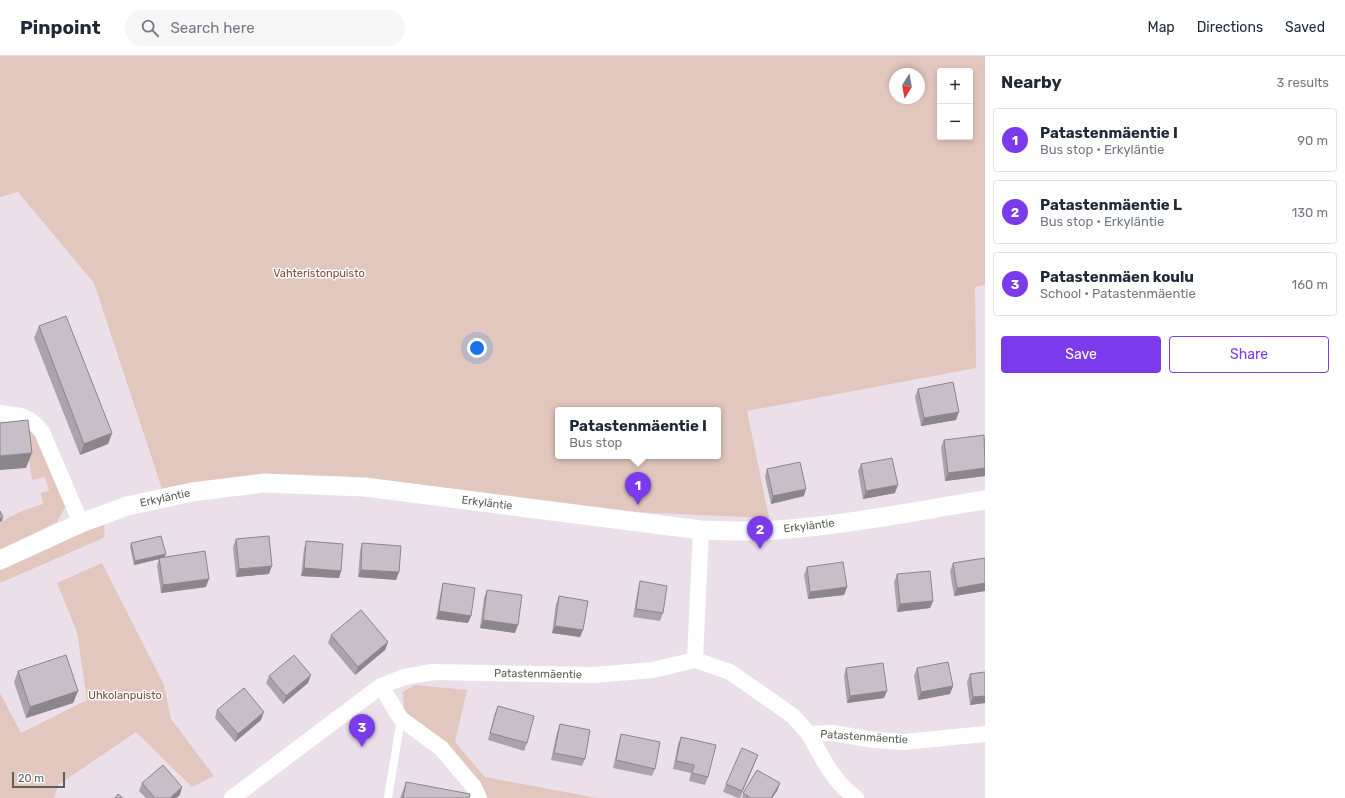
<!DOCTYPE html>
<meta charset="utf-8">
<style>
body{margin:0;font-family:Rubik,sans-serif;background:#f6f6f7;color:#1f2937}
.controls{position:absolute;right:12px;top:12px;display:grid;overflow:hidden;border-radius:4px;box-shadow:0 2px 6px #0003}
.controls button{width:36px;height:36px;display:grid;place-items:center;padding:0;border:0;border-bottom:1px solid #e0e1e3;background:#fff;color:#1f2937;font:20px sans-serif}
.compass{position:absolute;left:889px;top:12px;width:36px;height:36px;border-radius:50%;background:#fff;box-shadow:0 2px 6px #0003;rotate:191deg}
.scale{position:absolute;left:12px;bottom:10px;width:53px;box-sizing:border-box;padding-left:4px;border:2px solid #5a6059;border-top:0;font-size:11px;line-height:14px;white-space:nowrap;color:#5a6059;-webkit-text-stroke:3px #fff;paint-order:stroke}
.you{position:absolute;left:477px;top:292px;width:14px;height:14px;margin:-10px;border:3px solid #fff;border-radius:50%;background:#1a73e8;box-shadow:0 0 0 6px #1a73e833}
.badge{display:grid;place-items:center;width:26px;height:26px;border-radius:50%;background:#7c3aed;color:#fff;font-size:13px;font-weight:700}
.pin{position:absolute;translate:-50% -33px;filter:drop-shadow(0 1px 2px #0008)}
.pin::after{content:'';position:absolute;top:21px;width:14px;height:12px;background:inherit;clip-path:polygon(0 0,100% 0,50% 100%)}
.popup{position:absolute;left:555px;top:351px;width:166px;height:52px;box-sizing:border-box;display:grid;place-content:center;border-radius:4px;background:#fff;filter:drop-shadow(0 1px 3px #0005);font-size:13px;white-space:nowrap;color:#747a83}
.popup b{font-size:15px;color:#1f2937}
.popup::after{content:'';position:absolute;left:50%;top:100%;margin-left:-8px;border:8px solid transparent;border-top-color:#fff}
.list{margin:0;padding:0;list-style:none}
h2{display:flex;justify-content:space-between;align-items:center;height:52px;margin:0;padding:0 16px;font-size:17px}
h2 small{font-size:13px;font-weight:400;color:#747a83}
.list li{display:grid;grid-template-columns:26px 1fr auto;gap:12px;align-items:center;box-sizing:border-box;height:64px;margin:0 8px 8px;padding:0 8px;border:1px solid #e0e1e3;border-radius:4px}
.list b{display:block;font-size:15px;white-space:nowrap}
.list p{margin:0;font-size:13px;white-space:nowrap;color:#747a83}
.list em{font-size:13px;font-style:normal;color:#747a83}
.actions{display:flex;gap:8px;padding:12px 16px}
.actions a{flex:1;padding:9px 0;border:1px solid #7c3aed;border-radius:4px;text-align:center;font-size:14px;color:#7c3aed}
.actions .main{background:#7c3aed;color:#fff}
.icon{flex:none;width:22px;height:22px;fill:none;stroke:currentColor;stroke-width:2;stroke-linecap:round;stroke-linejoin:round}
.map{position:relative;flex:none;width:985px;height:742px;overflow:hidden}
header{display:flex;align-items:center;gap:24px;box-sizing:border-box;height:56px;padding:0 20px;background:#fff;border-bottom:1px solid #e0e1e3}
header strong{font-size:19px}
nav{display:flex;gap:22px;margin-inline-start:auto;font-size:14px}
.search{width:280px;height:36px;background:#f6f6f7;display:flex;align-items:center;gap:10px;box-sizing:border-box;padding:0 14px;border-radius:22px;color:#747a83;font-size:15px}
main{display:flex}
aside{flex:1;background:#fff}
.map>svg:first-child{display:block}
.green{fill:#e1c7bd;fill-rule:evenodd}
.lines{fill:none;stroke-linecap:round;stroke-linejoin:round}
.service{stroke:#fff;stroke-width:8}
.minor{stroke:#fff;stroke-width:16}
.tertiary{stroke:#fff;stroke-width:19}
.wall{fill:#aba3ac}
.shaded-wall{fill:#8b858c}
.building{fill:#c7bec8;stroke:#8b858c}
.labels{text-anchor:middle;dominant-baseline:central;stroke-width:3;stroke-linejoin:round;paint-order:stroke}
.park-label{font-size:11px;fill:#7f4e39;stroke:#fff}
.street-label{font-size:11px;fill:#5a6059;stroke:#fff}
</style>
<header>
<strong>Pinpoint</strong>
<div class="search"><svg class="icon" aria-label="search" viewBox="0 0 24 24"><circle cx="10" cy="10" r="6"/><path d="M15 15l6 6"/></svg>Search here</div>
<nav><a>Map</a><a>Directions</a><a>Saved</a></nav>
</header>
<main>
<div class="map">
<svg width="985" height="742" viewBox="0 0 985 742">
<rect width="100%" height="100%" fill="#ebe0ea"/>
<path class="green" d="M0,0H985V229L975,231L976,312L747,355L769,462L519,451L365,431L165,442L94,227L18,136L0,141ZM940,15H970V81H940ZM895,18H919V42H895ZM558,354H718V400H558Z
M32,367L66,450L57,466L0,494V466L22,455L43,448L41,437L49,435L45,421L32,424L25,372Z
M105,465L104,481L99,484L0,527V514Z
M102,507L164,629L171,663L214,720L192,731L136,676L58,729L54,742H0V637L21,677L87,644L77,576L57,527Z
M415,629L467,634L455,686L485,721L597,742H487L404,655L403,636Z"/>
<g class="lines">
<path class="service" d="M388,742L401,663"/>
<path class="minor" d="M0,357C21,359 28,359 42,376L81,467
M695,604L701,474
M381,630L401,663L441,692L474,731L479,742
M809,678C822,701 834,727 856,742
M232,742L381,630L404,621L433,616L594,619L653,614L695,604L730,616L793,660L809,678L833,677L874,684L904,686L985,678"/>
<path class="tertiary" d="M0,504L81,467L127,450L192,436L264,427L365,431L701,474C726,475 752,476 777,474C846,469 916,455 985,444"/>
</g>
<path class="wall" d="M39,270L112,377L108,388L80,399L34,282Z
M918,333L956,364L921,370L915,341Z
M985,383V420L945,425L941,391L944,384Z
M861,408L895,437L863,443L858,415Z
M767,413L804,440L771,448L765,421Z
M236,483L269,518L236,521L233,491Z
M306,485L341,515L339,522L301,520L304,493Z
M131,487L164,501L206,531L161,537L157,510L159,503L134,509L130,491Z
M362,487L396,524L358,521L360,495Z
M985,502V535L954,540L950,515L953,507Z
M807,511L847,531L844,539L808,543L804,519Z
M897,518L933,545L930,552L897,556L894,526Z
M640,525L663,557L660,565L633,561L638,533Z
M443,527L471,560L468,567L436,563L441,535Z
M487,534L515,577L480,572L484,542Z
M559,540L583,574L580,581L552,577L556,548Z
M331,579L388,586L385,594L355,619L328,587Z
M846,612L884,642L847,647L844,620Z
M917,612L953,630L950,638L918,644L914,620Z
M18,615L78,635L73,647L26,662L14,626Z
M985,616V647L970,649L967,626L970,618Z
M269,620L308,627L283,648L266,627Z
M498,650L527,687L524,695L488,684L495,657Z
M217,654L261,664L235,686L215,662Z
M560,668L585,703L582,710L551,704L557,676Z
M621,678L655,713L652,720L613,712L619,685Z
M681,681L708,721L705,729L689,725L691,717L673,713L678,688Z
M755,707L740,742H738L723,736L726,728Z
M406,726L469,742H400Z
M142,727L180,739L176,742H146L139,735Z
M780,727L777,735L772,742H742L743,737Z"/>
<path class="shaded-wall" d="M959,356L956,364L921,370L924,362Z
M112,377L108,388L80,399L84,388Z
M32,397L26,412L0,414V400Z
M985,412V420L945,425L948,417Z
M898,429L895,437L863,443L866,435Z
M806,433L804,440L771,448L773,440Z
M3,461L2,465L0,466V463Z
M166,498L164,502L134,509L135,505Z
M272,510L269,518L236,521L239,513Z
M304,512L341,515L339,522L301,520Z
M361,514L399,516L396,524L358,521Z
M209,523L206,531L161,537L163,529Z
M985,527V535L954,540L957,532Z
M847,531L844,539L808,543L810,536Z
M933,545L930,552L897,556L900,548Z
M439,555L471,560L468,567L436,563Z
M483,564L518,569L515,577L480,572Z
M555,570L583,574L580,581L552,577Z
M388,586L385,594L355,619L358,611Z
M311,619L308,627L283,648L286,640Z
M953,630L950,638L918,644L921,636Z
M78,635L73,647L26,662L30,651Z
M887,635L884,642L847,647L850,640Z
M985,640V647L970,649L973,641Z
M264,656L261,664L235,686L238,678Z
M758,699L755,707L739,742L742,735Z
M780,727L777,735L772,742H771Z
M182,731L180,739L176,742H170Z"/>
<path class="building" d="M66,260L112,377L84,388L39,270Z
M953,326L959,356L924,362L918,333Z
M28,364L32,397L0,400V367Z
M984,379L985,412L948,417L944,384Z
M892,402L898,429L866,435L861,408Z
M800,406L806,433L773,440L767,413Z
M0,455L3,461L0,463Z
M161,480L166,498L135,505L131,487Z
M269,480L272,510L239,513L236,483Z
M306,485L343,488L341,515L304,512Z
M362,487L401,490L399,516L361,514Z
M205,495L209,523L163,529L159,502Z
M985,502V527L957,532L953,507Z
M843,506L847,531L810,536L807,511Z
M930,515L933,545L900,548L897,518Z
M640,525L667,530L663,557L636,553Z
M443,527L475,532L471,560L439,555Z
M487,534L522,539L518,569L483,564Z
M559,540L588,545L583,574L555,570Z
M361,554L388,586L358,611L331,579Z
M66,599L78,635L30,651L18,615Z
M294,599L311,619L286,640L269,620Z
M948,606L953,630L921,636L917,612Z
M883,607L887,635L850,640L846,612Z
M985,616V640L973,641L970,618Z
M244,632L264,656L238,678L217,654Z
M498,650L534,660L527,687L490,677Z
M560,668L590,674L585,703L554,697Z
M621,678L660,686L655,713L616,704Z
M681,681L716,689L708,721L692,717L694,709L676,705Z
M742,692L758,699L742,735L726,728Z
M163,709L182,731L170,742H155L142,727Z
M757,714L780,727L771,742H751L743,737Z
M406,726L470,738L469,742H403Z
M118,738L123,742H115Z"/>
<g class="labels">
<g class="park-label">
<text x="319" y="217">Vahteristonpuisto</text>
<text x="125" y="639">Uhkolanpuisto</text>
</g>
<g class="street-label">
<text transform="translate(165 442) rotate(-12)">Erkyläntie</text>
<text transform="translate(487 447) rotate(7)">Erkyläntie</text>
<text transform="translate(809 470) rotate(-7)">Erkyläntie</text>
<text transform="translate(538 618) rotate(1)">Patastenmäentie</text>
<text transform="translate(864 681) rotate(4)">Patastenmäentie</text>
</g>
</g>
</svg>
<div class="controls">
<button>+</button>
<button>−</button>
</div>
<svg class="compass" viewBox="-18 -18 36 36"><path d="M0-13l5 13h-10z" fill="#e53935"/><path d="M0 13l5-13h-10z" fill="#747a83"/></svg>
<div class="scale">20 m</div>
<div class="you"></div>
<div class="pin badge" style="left:638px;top:449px">1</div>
<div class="popup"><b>Patastenmäentie I</b>Bus stop</div>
<div class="pin badge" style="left:760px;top:493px">2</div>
<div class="pin badge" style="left:362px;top:691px">3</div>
</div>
<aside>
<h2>Nearby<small>3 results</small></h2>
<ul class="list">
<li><span class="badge">1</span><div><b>Patastenmäentie I</b><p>Bus stop · Erkyläntie</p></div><em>90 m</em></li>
<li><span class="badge">2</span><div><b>Patastenmäentie L</b><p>Bus stop · Erkyläntie</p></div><em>130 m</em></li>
<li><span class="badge">3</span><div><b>Patastenmäen koulu</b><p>School · Patastenmäentie</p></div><em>160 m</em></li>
</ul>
<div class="actions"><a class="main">Save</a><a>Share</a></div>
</aside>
</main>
